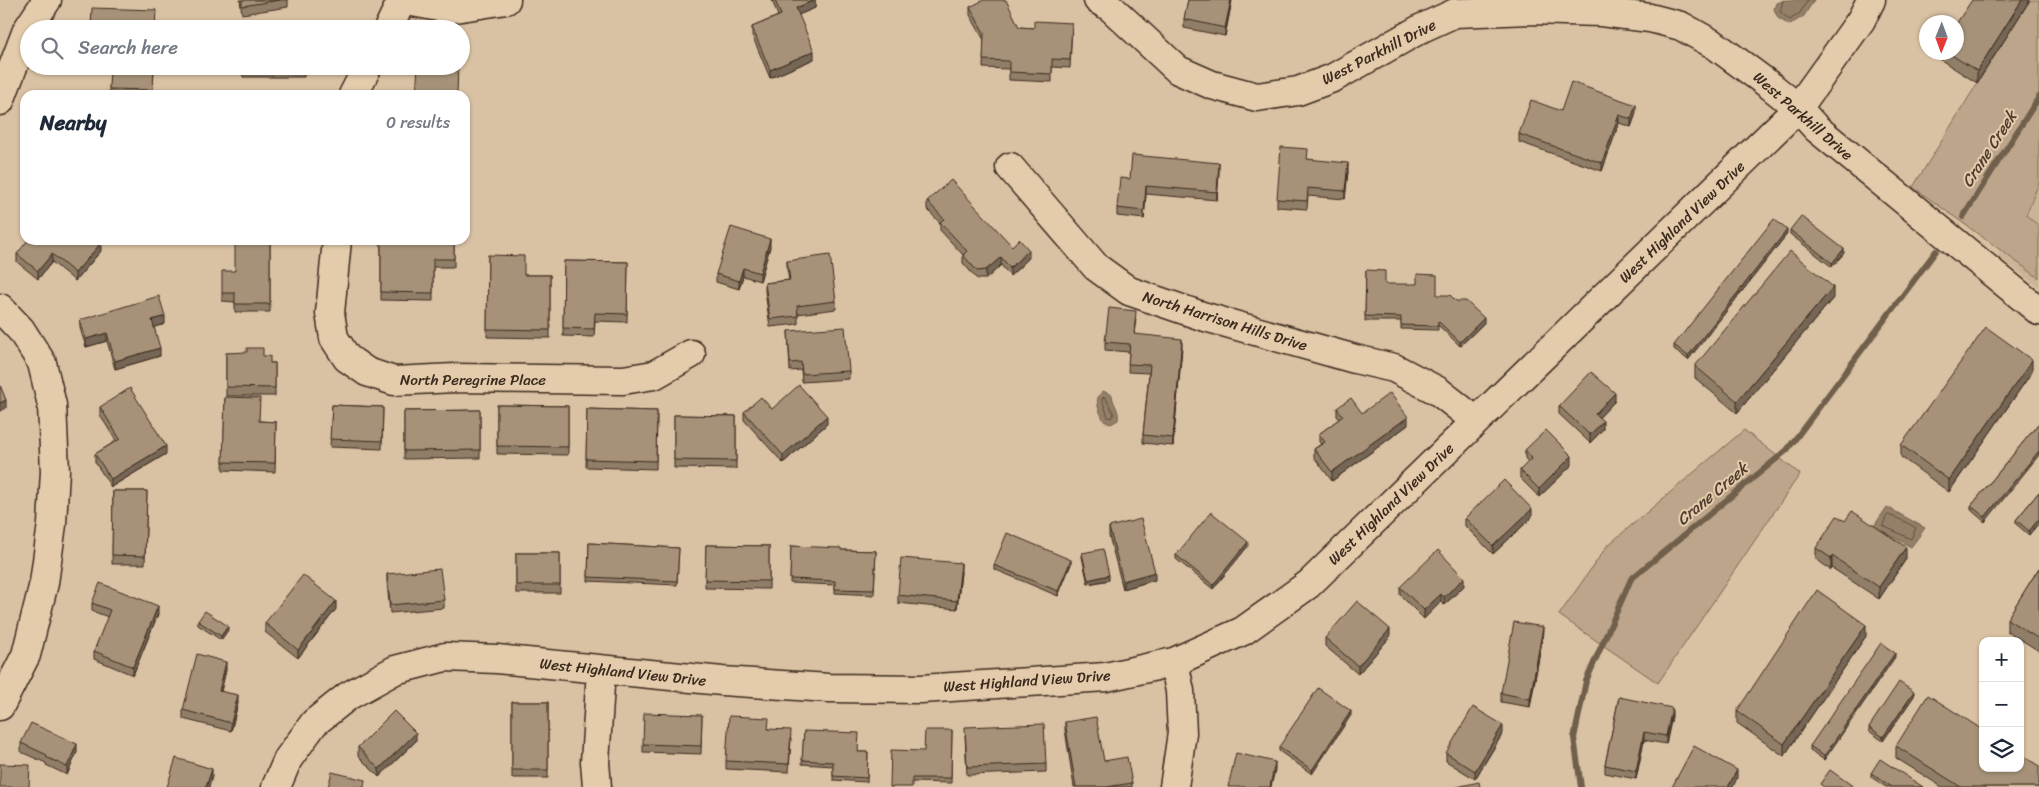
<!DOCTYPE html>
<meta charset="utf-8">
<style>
body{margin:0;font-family:Sriracha,sans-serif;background:#f2f2f3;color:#1f2937}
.controls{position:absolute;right:15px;bottom:15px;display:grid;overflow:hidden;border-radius:10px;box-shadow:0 1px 4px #0004}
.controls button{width:45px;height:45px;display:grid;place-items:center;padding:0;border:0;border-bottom:1px solid #e0e1e3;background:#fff;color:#1f2937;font:25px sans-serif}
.compass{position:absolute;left:1919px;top:15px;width:45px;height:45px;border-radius:50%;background:#fff;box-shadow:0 1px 4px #0004;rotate:181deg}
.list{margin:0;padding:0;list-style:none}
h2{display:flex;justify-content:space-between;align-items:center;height:65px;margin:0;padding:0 20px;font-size:21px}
h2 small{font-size:16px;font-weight:400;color:#747a83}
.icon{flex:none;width:28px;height:28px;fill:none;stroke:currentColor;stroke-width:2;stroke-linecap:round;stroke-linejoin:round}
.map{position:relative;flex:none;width:2039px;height:787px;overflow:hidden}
.search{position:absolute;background:#fff;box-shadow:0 1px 4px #0004;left:20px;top:20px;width:450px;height:55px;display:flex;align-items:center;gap:12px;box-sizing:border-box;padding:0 18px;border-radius:28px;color:#747a83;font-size:19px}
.panel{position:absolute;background:#fff;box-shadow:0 1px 4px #0004;left:20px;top:90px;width:450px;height:155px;border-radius:15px}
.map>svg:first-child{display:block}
.built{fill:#cab396}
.green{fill:#bca58a;stroke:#7c6854}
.water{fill:#948069;stroke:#705e4b}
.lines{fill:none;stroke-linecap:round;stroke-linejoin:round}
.shore{stroke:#5f4c3c;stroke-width:1}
.stream{stroke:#705e4b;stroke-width:6}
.minor-casing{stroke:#3b2a1e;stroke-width:31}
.minor{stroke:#e3cbab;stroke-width:28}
.wall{fill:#907e68;stroke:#3b2a1e}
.shaded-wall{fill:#756655;stroke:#3b2a1e}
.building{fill:#a79279;stroke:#3b2a1e}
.labels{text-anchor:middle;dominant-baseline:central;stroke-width:4;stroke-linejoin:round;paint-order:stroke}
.street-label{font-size:15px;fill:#3b2a1e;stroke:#e3cbab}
.water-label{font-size:16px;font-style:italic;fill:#4d3b2d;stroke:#e3cbab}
</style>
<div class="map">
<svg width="2039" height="787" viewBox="0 0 2039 787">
<rect width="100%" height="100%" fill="#d9c1a3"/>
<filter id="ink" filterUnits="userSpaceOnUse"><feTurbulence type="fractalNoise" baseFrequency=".02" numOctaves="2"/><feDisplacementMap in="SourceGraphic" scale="10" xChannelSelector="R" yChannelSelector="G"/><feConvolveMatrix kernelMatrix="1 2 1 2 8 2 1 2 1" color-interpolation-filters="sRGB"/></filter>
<g filter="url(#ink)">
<path class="built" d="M2039,183V287L1998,256L2026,215Z"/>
<path class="green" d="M2029,0H2039V183L2026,215L2039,226V278L1913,187Z
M1744,430L1800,474L1658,683L1559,615L1607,546Z"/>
<path class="water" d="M1786,0H1814L1804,16L1789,25L1778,18L1774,9L1776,3Z
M1103,391L1112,395C1113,405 1120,410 1118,420L1111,424L1104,421C1100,412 1092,399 1103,391Z
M1887,507L1925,528L1911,547L1874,526Z"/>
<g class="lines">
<path class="shore" d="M1783,0L1780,12L1790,20L1800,13L1808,0
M1105,397L1114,414L1111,418L1108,417L1102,399Z
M1887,515C1894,516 1910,524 1916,528L1911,539L1883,526Z"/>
<path class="stream" d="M1963,217L2039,97
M1581,787L1574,738L1586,681L1631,579L1787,450L1936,251"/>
<g class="minor-casing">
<path id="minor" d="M402,0L449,9L506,0
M1098,0L1110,7L1178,70L1212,85L1257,97L1298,91L1333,78L1422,28L1455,13L1529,10L1601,12L1650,18L1681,26L1715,45L1772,87L1798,108L1816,128L2039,311
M388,29L402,0
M353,95L368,66
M0,101L27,30L47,0
M1010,167L1096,267L1129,291L1202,316L1355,359L1394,368L1438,391L1476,421
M337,240L330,313L334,338L347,358L367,372L394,381L455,378L623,380L654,375L691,354
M0,308L21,330L42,363L52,405L55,471L52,524L44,583L26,655L0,706
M1174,662L1180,691L1182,733L1174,787
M276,787L288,759L314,723L348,696L395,670L445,657L497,659L722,681L829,688L921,689L1106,677L1174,662L1243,631L1309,584L1798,108L1861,20L1871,0
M597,787L595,762L601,670"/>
</g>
<use href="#minor" class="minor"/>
</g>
<path class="wall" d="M240,0H288V7L242,14Z
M772,0H815V8L798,15L814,59L770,78L752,35V27L778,16Z
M1188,0H1232L1225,36L1184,28V19Z
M2030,0L1977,83L1941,60V52H1956Z
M970,7L1019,27L1034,28L1072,23L1070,68L1052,67V82L1009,80V69L983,68L984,40L970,15Z
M110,66H154L153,95H109Z
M242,66H304V77H243Z
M1561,111L1636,113L1631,127L1619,123L1602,171L1519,142V134Z
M1308,159L1348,171L1345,199L1308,196L1307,209L1277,207V199Z
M1219,171L1217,200L1146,194L1144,219L1117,216V208L1130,179Z
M927,201L1012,246L1029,258L1010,276L1001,265L986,279H977L963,263V255L940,230V223L927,209Z
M1790,230L1844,253L1832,267L1790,234Z
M1787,234L1688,360L1674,349V345Z
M381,240H454V267H433V301L381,300Z
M270,241V312H235V302L222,301V293L235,271Z
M770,247L760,281L743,276L739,289L716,282V274Z
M101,251L75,281L52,262L38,279L17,262V254Z
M488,255L524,275H550V338L487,337Z
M564,261L628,262L627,322L595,321L594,337L563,336Z
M787,261L836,301V309L798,314V324L770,327L765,291V283L789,280L787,269Z
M1366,270L1385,284L1437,295L1484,323L1460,346L1438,325V330L1401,329V321H1365Z
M1833,298L1737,413L1695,378V366Z
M1136,319L1134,334L1182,347L1173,446L1143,443V435L1149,373L1128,372L1129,352L1105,350V342Z
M80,320L165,324L154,327L160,356L115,369L107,341L86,347L80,328Z
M788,331L849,371V379L802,382L801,370L790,371Z
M226,353L263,356L270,363H275V396H226Z
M2032,372L1949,492L1901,457V445Z
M225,397L259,421L276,422L275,472L223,470Z
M1615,401L1599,417L1603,429L1590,443L1559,414V406Z
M332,405L383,407L382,449L330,447Z
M497,405L568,406V455L497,454Z
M100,407L166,454L111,487L95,462V454L116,441L100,415Z
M1337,408L1408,425L1332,481L1314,457V449L1321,444L1319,442V434L1339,419L1337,416Z
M587,409L657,411L656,469L586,467Z
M772,409L827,424L783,463L744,420V412Z
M480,410V458L404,459V411Z
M674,415L736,416V469L674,468Z
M2039,423L1985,522L1971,510V506Z
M1525,450L1572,465L1539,497L1520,478V470L1528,462L1525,458Z
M113,491H147L145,564H112Z
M2039,492L2029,535L2016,524V520Z
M1532,517L1493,554L1465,526V518Z
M1109,527L1155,580L1123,589L1109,536Z
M589,543L679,548L677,585L588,581Z
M706,545L769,546V589L705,588Z
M791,546L841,550L876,551L874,595L835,593V585L790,583Z
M1248,546L1213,589L1176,559V555Z
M1816,548L1906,559L1879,599L1832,568L1831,570L1816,559Z
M516,553H560V593H516Z
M1082,553L1109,580L1088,584L1082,557Z
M1071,564L1058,596L994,569V565Z
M2039,568V651L2007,631V619Z
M961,572L957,609L898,603V595Z
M387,574L444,600V608L390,613L387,582Z
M1464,586L1444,605L1441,602L1424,619L1400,595V587Z
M92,603L158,614L133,675L94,659V651L108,617L92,611Z
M336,609L298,658L265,632V623Z
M198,621L228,630L221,640L198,625Z
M1543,635L1530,707L1501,702V693Z
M1866,636L1784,756L1737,723V711Z
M1390,637L1358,674L1325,646V638Z
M1895,657L1824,760L1810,750V746Z
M226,670L221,691L238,703L231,731L183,719V710Z
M1914,696L1883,741L1869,731V727Z
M1619,697L1672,716L1666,744L1644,740L1636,779L1605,773V765Z
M512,702H548V778H512Z
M702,715L701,754L643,752V744Z
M1351,715L1312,774L1279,751V747Z
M1065,722L1104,761L1132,783V787H1074L1065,730Z
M769,729L791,739L789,772L726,769V761Z
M952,730L951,783L912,782L890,787L924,751Z
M804,731L858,752H868L867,782L833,780V766L802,764Z
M1503,733L1475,779L1446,761V753Z
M965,735L1046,764V772L967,775Z
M416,741L379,777L358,756V747Z
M21,743L77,752L67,775L46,765V763L21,752Z
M1896,746L2039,787H1942L1896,758Z
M1871,773L1923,787H1886L1871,777Z"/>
<path class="shaded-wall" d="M815,0V8L796,16V8Z
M1231,0H1232L1225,36V28Z
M2022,0H2030L1977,83V71Z
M814,51V59L770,78V70Z
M1636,105V113L1631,127V119Z
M1619,115V123L1602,171V163Z
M1219,163V171L1217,200V192Z
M1348,163V171L1345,199V191Z
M1146,186V194L1144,219V211Z
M1787,230V234L1688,360V356Z
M770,239V247L760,281V273Z
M101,243V251L75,281V273Z
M1844,249V253L1832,267V263Z
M1029,250V258L1010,276V268Z
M52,254V262L38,279V271Z
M1001,257V265L986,279V270Z
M743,268V276L739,289V281Z
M1833,287V298L1737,413V401Z
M165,316V324L152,328V320Z
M1484,318V323L1460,346V342Z
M107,333V341L86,347V339Z
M1182,339V347L1173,446V438Z
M160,348V356L115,369V361Z
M2032,360V372L1949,492V480Z
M1615,393V401L1595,422V414Z
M6,400V408L0,411V403Z
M827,416V424L783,463V455Z
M1408,417V425L1332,481V472Z
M1603,421V429L1590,443V435Z
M166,446V454L111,487V479Z
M2039,451V455L1985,522V517Z
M1572,456V465L1539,497V489Z
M1532,509V517L1493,554V546Z
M2039,519V523L2029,535V531Z
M1248,542V546L1213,589V585Z
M1906,547V559L1879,599V587Z
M1832,556V568L1831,570V558Z
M1071,560V564L1058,596V591Z
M961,563V572L957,609V601Z
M1155,572V580L1123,589V581Z
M1109,575V580L1088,584V580Z
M1464,578V586L1444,605V597Z
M1441,594V602L1424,619V610Z
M336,601V609L298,658V650Z
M158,606V614L133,675V667Z
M1866,625V636L1784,756V744Z
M228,626V630L221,640V636Z
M1543,627V635L1530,707V699Z
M1390,629V637L1358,674V666Z
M1895,653V657L1824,760V756Z
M226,662V670L219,699V691Z
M1914,692V696L1883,741V737Z
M238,695V703L231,731V723Z
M1672,708V716L1666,744V736Z
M1351,711V715L1312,774V770Z
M1503,725V733L1475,779V771Z
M1644,732V740L1636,779V771Z
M416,733V741L379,777V769Z
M77,744V752L67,775V767Z
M1275,762V770L1271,787H1270Z
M212,769V777L209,787H206Z
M1737,770V778L1733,787H1728Z"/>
<path class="building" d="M242,0H280L242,6Z
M775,0H814L796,8L814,51L770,70L752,27L781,15Z
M984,0H1006L1019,27L1034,28V21L1072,23L1070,60L1052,59V74L1009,72V61L983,60L984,33L970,7Z
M1188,0H1231L1225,28L1184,19Z
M1972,0H2022L1977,71L1947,52H1956V24Z
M92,8L156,10L155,29H91Z
M242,24H304V29H242Z
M110,66H154L153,90L109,89Z
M242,66H304V69H243Z
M418,66H458L457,95H416Z
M1571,82L1636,105L1631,119L1619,115L1602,163L1519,134L1531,100L1561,111Z
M249,92L291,93V95H249Z
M1281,147L1308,149L1307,159L1348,163L1345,191L1308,188L1307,201L1277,199Z
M1132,155L1219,163L1217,192L1146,186L1144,211L1117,208L1120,178L1130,179Z
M951,180L1012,246L1019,239L1029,250L1010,268L1001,257L986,270L977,271L963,255L967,251L940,222L944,219L927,201Z
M1801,216L1844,249L1832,263L1790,230Z
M1774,219L1787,230L1688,356L1674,345Z
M731,227L770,239L760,273L743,268L739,281L716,274Z
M28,240H97L101,243L75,273L52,254L38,271L17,254Z
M381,240H454V259H433V293L381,292Z
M235,241H270V304H235V293H222V271H235Z
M1790,251L1833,287L1737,401L1695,366Z
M488,255L524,256V275H550V330L487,329Z
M830,255L836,301L797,306L798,316L770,319L765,283L790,280L787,261Z
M564,261L628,262L627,314L595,313L594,329L563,328Z
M1366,270L1385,271V284H1417V274L1437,275V295H1450L1456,301H1466L1484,318L1460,342L1438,321V326L1401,325V317L1365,316Z
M159,296L165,316L152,320L160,348L115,361L107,333L86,339L80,320Z
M1109,308L1136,311L1134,334L1182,339L1173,438L1143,435L1150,365L1128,364L1130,344L1105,342Z
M845,327L849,371L802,374L801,362L790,363L788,331Z
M1986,327L2032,360L1949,480L1901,445Z
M247,348H263V356H270V363H275V388L226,387V353L247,352Z
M1591,372L1615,393L1595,414L1603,421L1590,435L1559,406Z
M0,385L6,400L0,403Z
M799,385L827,416L783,455L744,412L761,397L772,409Z
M130,388L166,446L111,479L95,454L120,439L100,407Z
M1390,393L1408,417L1332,472L1314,449L1325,442L1319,434L1343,416L1337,408L1351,398L1362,413Z
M225,397L260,398L259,421L276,422L275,463L223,462Z
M332,405L383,407L382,441L330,439Z
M497,405L568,406V447L497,446Z
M587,409L657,411L656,461L586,459Z
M480,410V450L404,451V411Z
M674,415L736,416V461L674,460Z
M2039,423V451L1985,517L1971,506Z
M1546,430L1572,456L1539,489L1520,470L1532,458L1525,450Z
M1504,480L1532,509L1493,546L1465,518Z
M113,491H147L145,556L112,555Z
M2039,492V519L2029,531L2016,520Z
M1852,511L1906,547L1879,587L1832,556L1831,558L1816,548L1837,516L1845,521Z
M1211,512L1248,542L1213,585L1176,555Z
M1141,519L1155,572L1123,581L1109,527Z
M1007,533L1071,560L1058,591L994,565Z
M589,543L679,548L677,581L588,577Z
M706,545L769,546V581L705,580Z
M791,546L841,548V550L876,551L874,590L835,589V581L790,579Z
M1103,549L1109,575L1088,580L1082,553Z
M1438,550L1464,578L1444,597L1441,594L1424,610L1400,587Z
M516,553H560V585H516Z
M901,558L961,563L957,601L898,595Z
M2039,568V639L2007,619Z
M440,569L444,600L390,605L387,574Z
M303,575L336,601L298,650L265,623Z
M100,583L158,606L133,667L94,651L110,610L92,603Z
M1817,590L1866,625L1784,744L1737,711Z
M1357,601L1390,629L1358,666L1325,638Z
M205,611L228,626L221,636L198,621Z
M1514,622L1543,627L1530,699L1501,693Z
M1881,643L1895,653L1824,756L1810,746Z
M197,654L226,662L219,691L238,695L231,723L183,710Z
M1899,682L1914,692L1883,737L1869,727Z
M1318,688L1351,711L1312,770L1279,747Z
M1928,695L1983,730V768H2020V754L2039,766V787H1961L1896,746Z
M1619,697L1672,708L1666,736L1644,732L1636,771L1605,765Z
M512,702H548V770H512Z
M1473,707L1503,725L1475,771L1446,753Z
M394,711L416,733L379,769L358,747Z
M644,713L702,715L701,746L643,744Z
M729,716L769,718L768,729L791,730L789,764L726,761Z
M1096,717L1104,761L1127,757L1132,783L1106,787H1076L1065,722Z
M31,723L77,744L67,767L46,757L47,755L21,743Z
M1044,724L1046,764L967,767L965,727Z
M925,730H952L951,778H912V787H890L891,750L924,751Z
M804,731L859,733L858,752H868L867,778L833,776V762L802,760Z
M1694,746L1737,770L1728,787H1672Z
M1236,753L1275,762L1270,787H1228Z
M176,758L212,769L206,787H167Z
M1880,759L1923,787H1892L1871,773Z
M0,764L30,765L29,787H0Z
M1830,770L1854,787H1824L1820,784Z
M332,772L365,780L364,787H328Z
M1479,782L1480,787H1457Z"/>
</g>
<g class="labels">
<g class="street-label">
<text transform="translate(1379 52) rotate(-27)">West Parkhill Drive</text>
<text transform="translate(1803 116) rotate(41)">West Parkhill Drive</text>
<text transform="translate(1682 222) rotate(-44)">West Highland View Drive</text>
<text transform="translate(1225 321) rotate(17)">North Harrison Hills Drive</text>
<text x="473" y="380">North Peregrine Place</text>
<text transform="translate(1391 504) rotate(-44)">West Highland View Drive</text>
<text transform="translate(623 672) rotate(6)">West Highland View Drive</text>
<text transform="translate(1027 681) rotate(-4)">West Highland View Drive</text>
</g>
<g class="water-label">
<text transform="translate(1989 149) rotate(-57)">Crane Creek</text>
<text transform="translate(1712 494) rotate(-40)">Crane Creek</text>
</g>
</g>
</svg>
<div class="controls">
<button>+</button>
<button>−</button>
<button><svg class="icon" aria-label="layers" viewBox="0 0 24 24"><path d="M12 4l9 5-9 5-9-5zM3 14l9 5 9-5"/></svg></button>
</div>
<svg class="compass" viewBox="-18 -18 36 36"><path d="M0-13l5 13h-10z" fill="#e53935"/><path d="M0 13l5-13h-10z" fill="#747a83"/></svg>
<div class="search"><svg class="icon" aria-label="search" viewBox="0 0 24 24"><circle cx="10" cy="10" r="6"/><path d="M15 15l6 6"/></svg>Search here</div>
<section class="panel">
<h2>Nearby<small>0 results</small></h2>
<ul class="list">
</ul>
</section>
</div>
